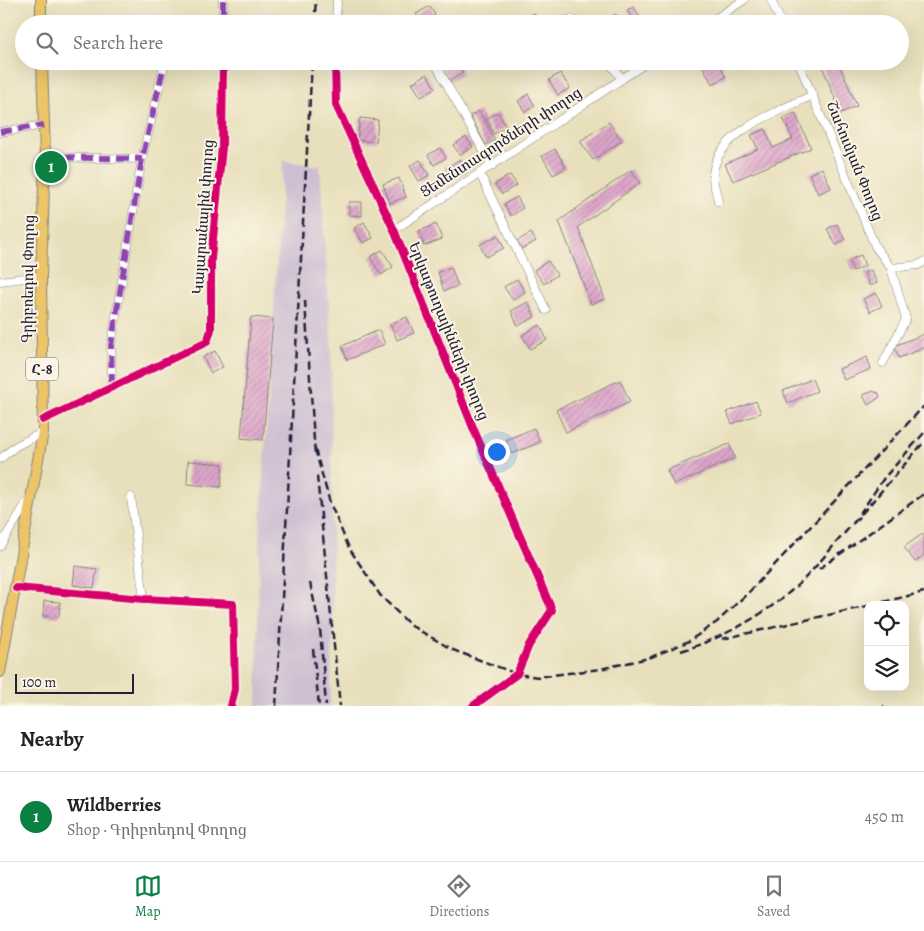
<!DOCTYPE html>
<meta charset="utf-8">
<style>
body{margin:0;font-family:Alegreya,"Noto Serif Armenian",serif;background:#f2f2f2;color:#222}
.controls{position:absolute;right:15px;bottom:15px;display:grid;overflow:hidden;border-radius:10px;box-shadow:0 5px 20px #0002}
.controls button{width:45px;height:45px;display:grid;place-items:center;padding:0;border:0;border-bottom:1px solid #e0e0e0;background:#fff;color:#222;font:25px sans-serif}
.scale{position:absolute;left:15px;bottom:12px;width:119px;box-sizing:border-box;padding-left:5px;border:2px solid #22223b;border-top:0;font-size:14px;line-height:18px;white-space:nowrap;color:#22223b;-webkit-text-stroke:4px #fcf5e5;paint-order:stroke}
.you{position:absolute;left:496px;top:451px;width:18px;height:18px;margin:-12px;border:4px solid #fff;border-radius:50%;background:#1a73e8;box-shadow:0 0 0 8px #1a73e833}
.badge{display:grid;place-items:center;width:32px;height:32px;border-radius:50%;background:#0b8043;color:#fff;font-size:16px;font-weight:700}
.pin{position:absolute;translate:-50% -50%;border:2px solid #fff;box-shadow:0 1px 5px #0006}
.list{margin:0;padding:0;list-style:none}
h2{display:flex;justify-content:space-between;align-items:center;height:65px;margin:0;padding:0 20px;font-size:21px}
h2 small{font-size:16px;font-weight:400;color:#767676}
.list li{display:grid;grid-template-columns:32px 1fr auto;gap:15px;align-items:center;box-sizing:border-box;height:90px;padding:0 20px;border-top:1px solid #e0e0e0}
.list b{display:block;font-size:19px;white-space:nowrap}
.list p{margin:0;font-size:16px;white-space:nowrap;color:#767676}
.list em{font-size:16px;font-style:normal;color:#767676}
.icon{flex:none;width:28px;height:28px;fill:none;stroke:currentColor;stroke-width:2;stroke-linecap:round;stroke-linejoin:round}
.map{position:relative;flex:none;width:924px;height:706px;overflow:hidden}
.search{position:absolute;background:#fff;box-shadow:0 5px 20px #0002;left:15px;right:15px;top:15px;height:55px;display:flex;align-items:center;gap:12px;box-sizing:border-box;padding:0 18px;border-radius:28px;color:#767676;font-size:19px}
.sheet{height:155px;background:#fff}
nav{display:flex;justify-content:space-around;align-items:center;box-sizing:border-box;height:70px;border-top:1px solid #e0e0e0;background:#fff;font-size:14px;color:#767676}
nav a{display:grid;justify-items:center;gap:2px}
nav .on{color:#0b8043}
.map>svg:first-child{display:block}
.railway{fill:#cebed2}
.building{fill:url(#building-hatch)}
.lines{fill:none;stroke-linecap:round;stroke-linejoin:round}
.minor-casing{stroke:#85817c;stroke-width:9}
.major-casing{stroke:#85817c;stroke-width:12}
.minor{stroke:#fff;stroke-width:8}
.major{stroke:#ecc569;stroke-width:10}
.rail{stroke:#22223b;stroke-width:2.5;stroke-dasharray:8 4;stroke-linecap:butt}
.quiet{stroke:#8e44ad;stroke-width:6;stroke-dasharray:12 6;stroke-linecap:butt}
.cycleway-casing{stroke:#fcf5e5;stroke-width:11}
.cycleway{stroke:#d6006c;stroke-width:8}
.labels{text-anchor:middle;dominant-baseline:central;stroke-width:4;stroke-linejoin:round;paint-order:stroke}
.shield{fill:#fcf5e5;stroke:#63616e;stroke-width:1}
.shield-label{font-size:14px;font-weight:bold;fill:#22223b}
.street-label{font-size:15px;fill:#22223b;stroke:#fcf5e5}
</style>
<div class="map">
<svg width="924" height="706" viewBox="0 0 924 706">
<defs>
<pattern id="building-hatch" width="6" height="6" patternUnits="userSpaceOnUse" patternTransform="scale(1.25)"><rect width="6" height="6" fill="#dea6cb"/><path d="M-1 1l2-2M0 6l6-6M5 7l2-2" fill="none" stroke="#b487a6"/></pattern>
</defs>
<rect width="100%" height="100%" fill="#fcf5e5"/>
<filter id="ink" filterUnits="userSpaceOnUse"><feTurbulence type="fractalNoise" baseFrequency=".02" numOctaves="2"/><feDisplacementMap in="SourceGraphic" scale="10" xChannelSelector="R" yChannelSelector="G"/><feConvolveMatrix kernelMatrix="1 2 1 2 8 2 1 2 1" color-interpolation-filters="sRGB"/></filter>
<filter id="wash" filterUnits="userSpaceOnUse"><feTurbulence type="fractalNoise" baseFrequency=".0096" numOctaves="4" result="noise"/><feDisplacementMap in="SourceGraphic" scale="20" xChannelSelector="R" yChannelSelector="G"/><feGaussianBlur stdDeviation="1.12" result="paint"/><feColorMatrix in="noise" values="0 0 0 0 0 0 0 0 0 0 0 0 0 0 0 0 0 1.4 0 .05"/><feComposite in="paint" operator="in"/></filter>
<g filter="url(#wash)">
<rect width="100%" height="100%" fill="#e8e0bc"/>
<path class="railway" d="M283,161L320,166L331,340L333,638L330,706H257L259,551Z"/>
<g id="blocks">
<path class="building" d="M430,6L435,15L421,23L416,14Z
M634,7L644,24H635L627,10Z
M534,13L541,24H516Z
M616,14L622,24H600Z
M752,18L762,22L763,24H741Z
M456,61L463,73L450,81L442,68Z
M710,61H718L726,77L712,84L702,65Z
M820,61H838L857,106L841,113Z
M560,73L570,88L558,95L549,80Z
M427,74L435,88L421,97L412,83Z
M528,94L535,106L525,112L518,101Z
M479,111L495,140L486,145L470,116Z
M498,112L506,127L494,134L486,119Z
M795,113L811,148L733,181L725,164L758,149L751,135L765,129L773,148L793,139L783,118Z
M360,118L378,120L376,142L357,140Z
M609,122L622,141L593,160L580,141Z
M466,137L473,147L460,155L453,145Z
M440,148L446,158L434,165L428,155Z
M555,149L566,168L553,175L542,156Z
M460,159L467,171L453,179L446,168Z
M420,160L429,175L419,181L410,166Z
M822,168L831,188L818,194L809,174Z
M631,170L640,183L578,227L605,299L591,304L559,221Z
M510,175L517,185L502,194L495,184Z
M399,178L406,197L390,203L383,184Z
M517,197L523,208L511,216L504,204Z
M349,202H362V216L349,215Z
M364,222L373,238L363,243L354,228Z
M436,224L442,239L424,246L419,231Z
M837,224L845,240L836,245L827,229Z
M531,233L536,241L522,249L517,241Z
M498,235L504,248L486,257L480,245Z
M382,250L393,267L381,275L370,257Z
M861,255L865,266L853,271L849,260Z
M548,261L557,275L544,284L534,270Z
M451,267L458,286L444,291L438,272Z
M871,270L877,283L870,286L864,273Z
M517,279L525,292L513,300L504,287Z
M876,293L882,306L870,312L863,299Z
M528,302L535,317L518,326L511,311Z
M251,317L273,319L263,440L241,438Z
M407,317L414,333L397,340L390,324Z
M540,325L547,340L530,349L522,335Z
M379,330L385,344L347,360L342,346Z
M924,334V348L899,358L894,346Z
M215,351L223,367L211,373L203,357Z
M867,357L871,369L844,380L839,369Z
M812,379L817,391L788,403L783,391Z
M620,380L630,402L566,432L556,410Z
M874,391L876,393L878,392L880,397L868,405L863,395Z
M756,401L761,413L732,424L727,412Z
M534,428L540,442L512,454L506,440Z
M729,444L735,458L674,485L667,470Z
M188,461L223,464L221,487L187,484Z
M924,533V555L915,562L904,547Z
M75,566L97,569L94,588L73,585Z
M44,601L60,602L59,617L43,616Z"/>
</g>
</g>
<g filter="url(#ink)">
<use href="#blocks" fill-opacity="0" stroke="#85817c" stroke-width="1"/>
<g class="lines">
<g class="minor-casing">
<path id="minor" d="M223,0V24
M771,0L782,24
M336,24L337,0
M561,24L571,19L579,24
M707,24L744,0
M335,61L336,105L394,230L474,430L552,610L529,645L517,674L473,706
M434,61L492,166
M608,61L622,79
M798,61L875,246L891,268L906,319L883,363
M0,132L44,125
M45,157L142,159
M480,174L546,310
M718,201C717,193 712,182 713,174C717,131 780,111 813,95
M394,230L649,61
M891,268L918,265L924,262
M0,281L41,276
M112,385L111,346L142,159L165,61
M43,420L207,342L211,330V259L222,147L223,61
M0,459L16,446L43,432
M131,497L144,599
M0,546L29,499
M16,588L144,599L233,604L235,689L231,706"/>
</g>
<g class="major-casing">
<path id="major" d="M41,0V24
M0,672L43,432L41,276L45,157L42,61"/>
</g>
<use href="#minor" class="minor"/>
<use href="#major" class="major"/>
<path class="rail" d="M314,24L316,0
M305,301L315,456
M924,433L884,478L852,525L924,442
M315,449L330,503L349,548L380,595L410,625L453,650L517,674L538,677L600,669L649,658L689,641L717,622L749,592L924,406
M317,476L340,706
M819,569L924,494
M310,583L320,628L326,706
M871,605L924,592
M722,639L868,606
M313,649L319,706
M681,651C726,637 770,612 803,580C820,563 835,543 852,525
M276,706L312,61
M883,706H884"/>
<path class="quiet" d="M223,0V24
M0,132L44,125
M45,157L142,159
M112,385L111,346L142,159L165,61"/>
<g class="cycleway-casing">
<path id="cycleway" d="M335,61L336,105L394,230L474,430L552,610L529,645L517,674L473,706
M43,420L207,342L211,330V259L222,147L223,61
M16,588L144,599L233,604L235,689L231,706"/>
</g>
<use href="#cycleway" class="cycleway"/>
</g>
</g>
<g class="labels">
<rect class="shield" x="26" y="357.5" width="32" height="23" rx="4"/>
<g class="shield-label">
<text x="42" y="369">Հ-8</text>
</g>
<g class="street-label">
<text transform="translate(501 142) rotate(-33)">Ցեմենտագործների փողոց</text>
<text transform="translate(855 161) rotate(68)">Շահումյան Փողոց</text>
<text transform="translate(203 217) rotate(-86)">Կայարանային փողոց</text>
<text transform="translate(28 279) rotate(-89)">Գրիբոեդով Փողոց</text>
<text transform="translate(449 331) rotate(68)">Երկաթուղայինների փողոց</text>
</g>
</g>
</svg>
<div class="controls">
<button><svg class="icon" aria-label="locate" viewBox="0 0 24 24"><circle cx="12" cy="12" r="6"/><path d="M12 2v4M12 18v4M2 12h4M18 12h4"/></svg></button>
<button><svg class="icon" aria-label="layers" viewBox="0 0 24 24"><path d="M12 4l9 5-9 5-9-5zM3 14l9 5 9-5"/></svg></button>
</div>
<div class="scale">100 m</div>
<div class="you"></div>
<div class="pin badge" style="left:51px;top:167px">1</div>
<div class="search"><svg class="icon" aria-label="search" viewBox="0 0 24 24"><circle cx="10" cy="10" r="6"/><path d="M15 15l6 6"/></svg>Search here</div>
</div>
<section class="sheet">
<h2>Nearby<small></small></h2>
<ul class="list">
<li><span class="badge">1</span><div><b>Wildberries</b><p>Shop · Գրիբոեդով Փողոց</p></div><em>450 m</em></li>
</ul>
</section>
<nav>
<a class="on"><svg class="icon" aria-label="map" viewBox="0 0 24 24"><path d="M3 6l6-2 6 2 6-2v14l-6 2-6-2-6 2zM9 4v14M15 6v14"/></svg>Map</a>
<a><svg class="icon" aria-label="directions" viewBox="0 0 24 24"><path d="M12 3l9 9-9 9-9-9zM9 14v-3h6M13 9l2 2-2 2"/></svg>Directions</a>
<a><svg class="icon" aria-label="saved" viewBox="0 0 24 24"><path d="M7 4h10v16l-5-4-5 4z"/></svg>Saved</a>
</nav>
